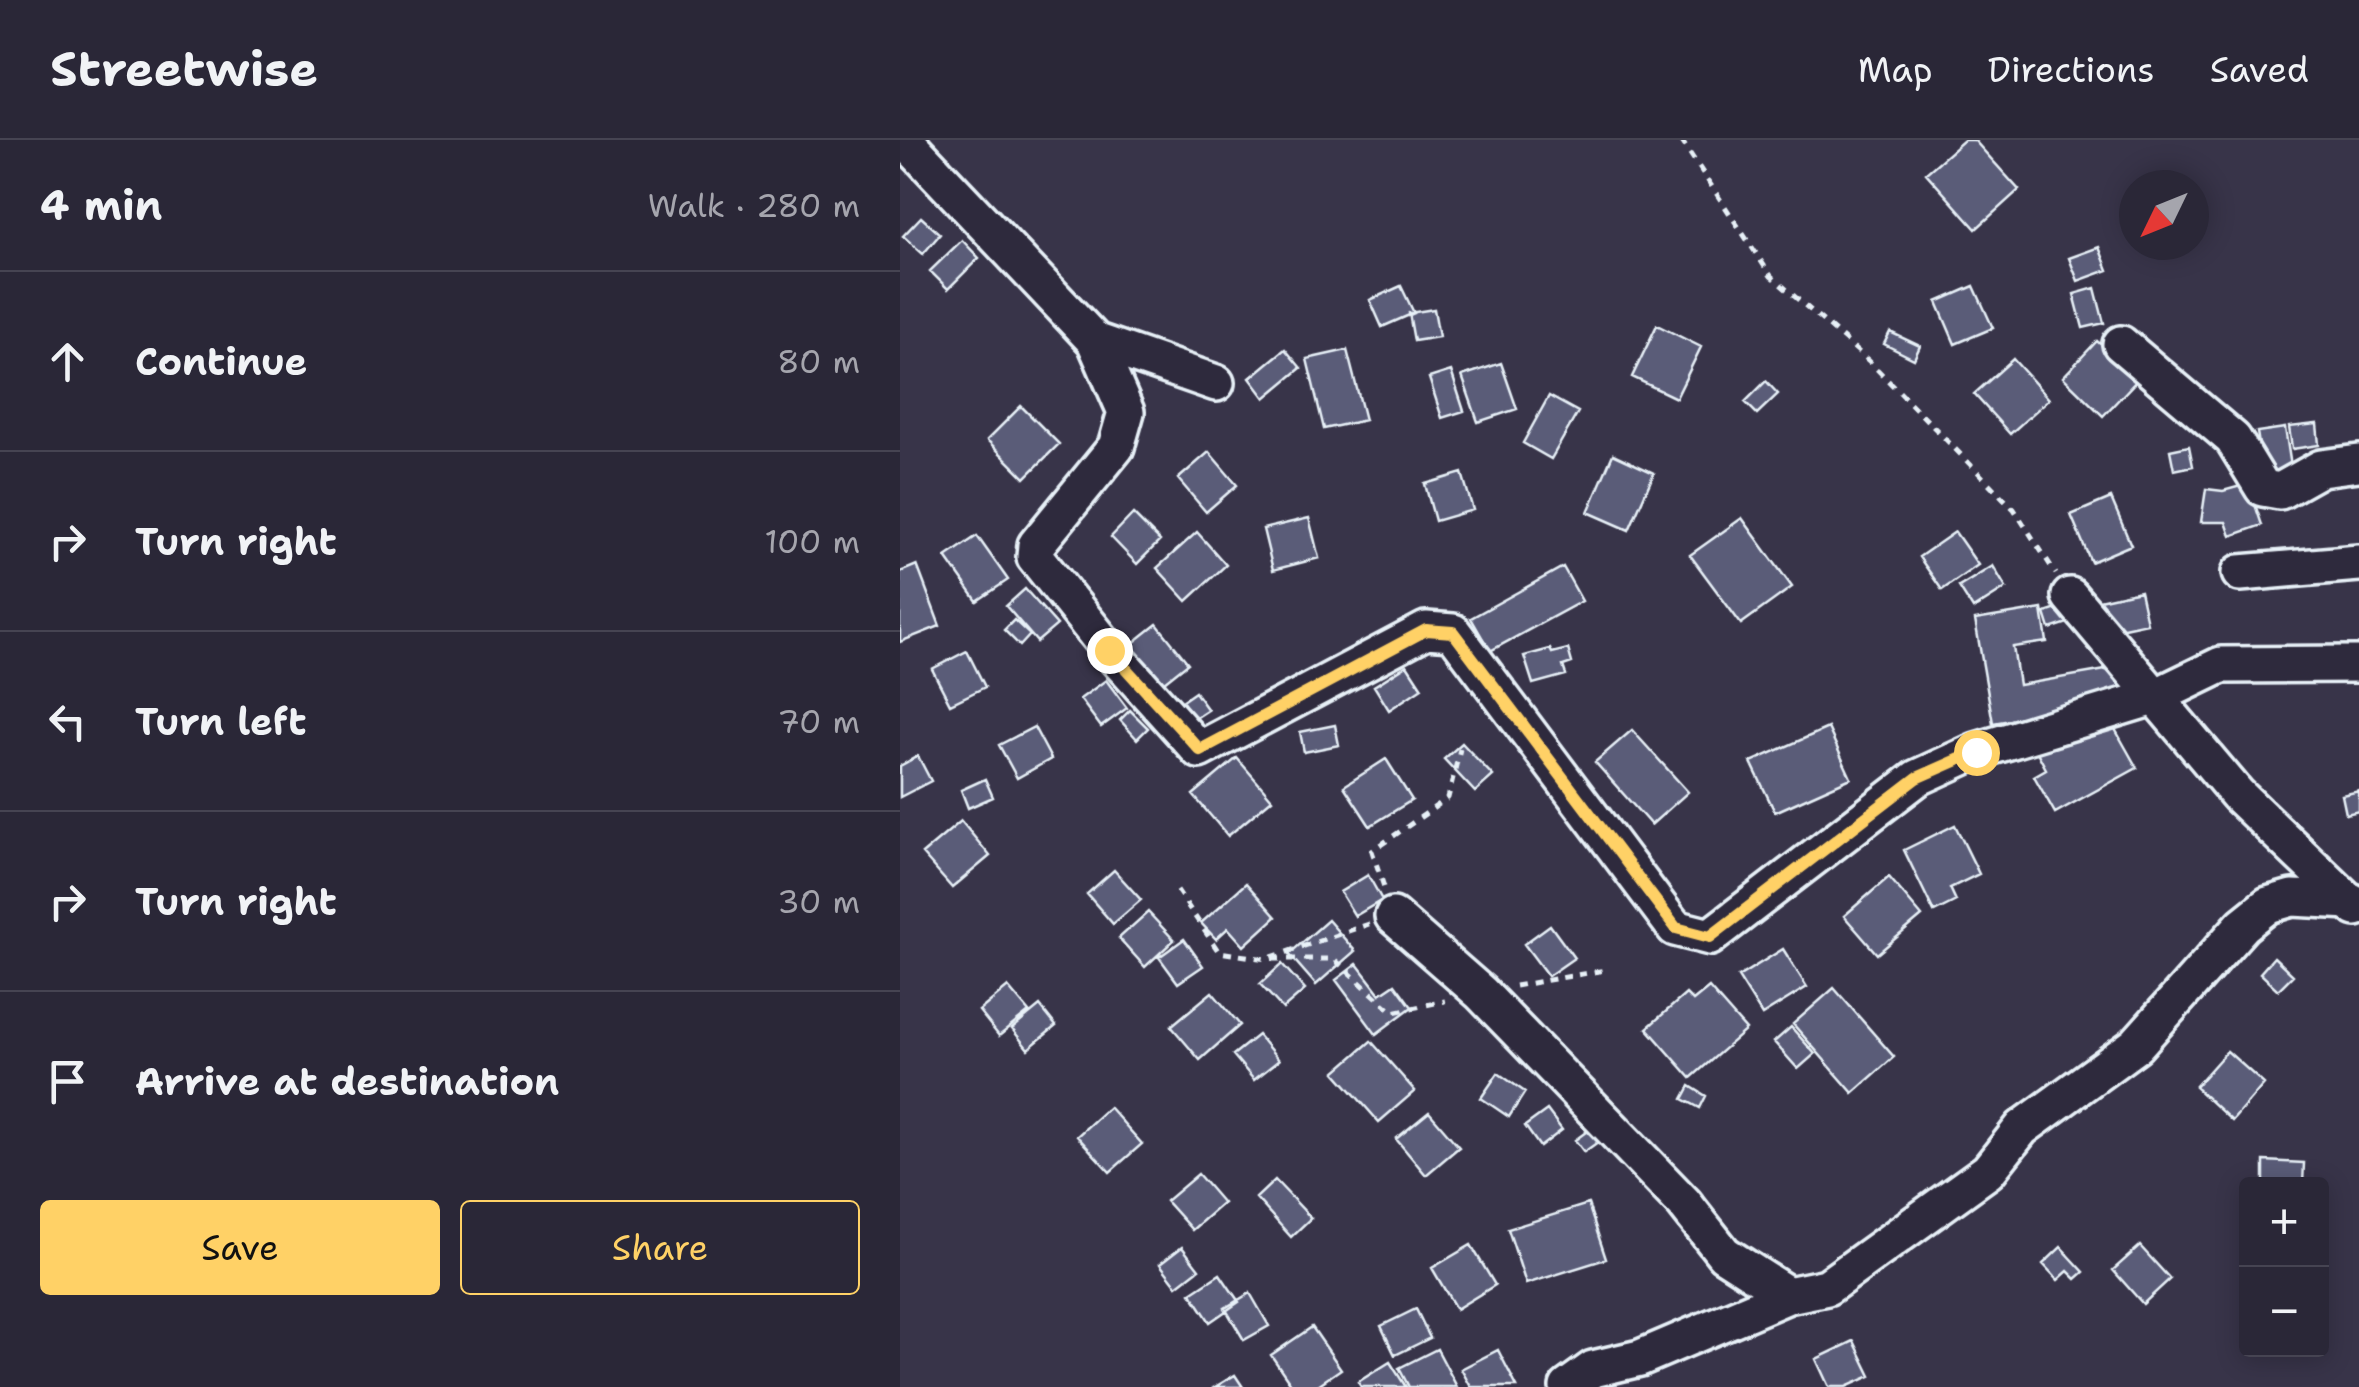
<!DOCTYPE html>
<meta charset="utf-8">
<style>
body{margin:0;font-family:"Shantell Sans",sans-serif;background:#363342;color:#f1f3f6}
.controls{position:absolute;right:30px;bottom:30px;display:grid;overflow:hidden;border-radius:10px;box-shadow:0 5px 25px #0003}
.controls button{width:90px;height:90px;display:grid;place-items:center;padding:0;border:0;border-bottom:2px solid #464452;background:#2a2737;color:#f1f3f6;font:50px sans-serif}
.compass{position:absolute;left:1219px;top:30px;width:90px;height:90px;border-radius:50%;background:#2a2737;box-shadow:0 5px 25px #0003;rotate:227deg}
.stop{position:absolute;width:30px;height:30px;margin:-22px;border:8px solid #ffd166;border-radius:50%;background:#fff}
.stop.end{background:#ffd166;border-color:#fff;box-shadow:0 2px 10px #0008}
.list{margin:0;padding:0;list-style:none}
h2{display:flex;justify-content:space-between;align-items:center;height:130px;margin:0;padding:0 40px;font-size:42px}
h2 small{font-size:32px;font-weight:400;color:#a5a5ad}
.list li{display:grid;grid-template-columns:65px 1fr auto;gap:30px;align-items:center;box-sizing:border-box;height:180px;padding:0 40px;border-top:2px solid #464452}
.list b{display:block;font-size:38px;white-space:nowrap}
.list em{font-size:32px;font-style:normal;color:#a5a5ad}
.actions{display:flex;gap:20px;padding:30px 40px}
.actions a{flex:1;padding:22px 0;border:2px solid #ffd166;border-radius:10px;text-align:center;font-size:35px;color:#ffd166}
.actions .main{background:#ffd166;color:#111}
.icon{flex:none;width:55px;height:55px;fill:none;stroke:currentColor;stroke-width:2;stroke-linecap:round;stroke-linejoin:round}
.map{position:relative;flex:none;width:1459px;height:1247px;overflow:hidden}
header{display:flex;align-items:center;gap:60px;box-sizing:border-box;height:140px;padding:0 50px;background:#2a2737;border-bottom:2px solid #464452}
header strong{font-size:48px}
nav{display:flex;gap:55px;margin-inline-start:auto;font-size:35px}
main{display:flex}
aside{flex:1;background:#2a2737}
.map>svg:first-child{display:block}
.building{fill:#5a5b78;stroke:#e8f1f8;stroke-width:2.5}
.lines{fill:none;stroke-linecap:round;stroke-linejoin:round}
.minor-casing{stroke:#e8f1f8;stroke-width:42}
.path{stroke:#e8f1f8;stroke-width:5;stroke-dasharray:8 8;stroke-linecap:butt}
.minor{stroke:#2f2a3d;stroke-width:35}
.route{stroke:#ffd166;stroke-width:12}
</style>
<header>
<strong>Streetwise</strong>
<nav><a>Map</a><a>Directions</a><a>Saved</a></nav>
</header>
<main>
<aside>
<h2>4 min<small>Walk · 280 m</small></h2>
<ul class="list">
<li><svg class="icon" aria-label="ahead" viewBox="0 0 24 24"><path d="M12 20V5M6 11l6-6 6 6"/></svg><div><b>Continue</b></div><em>80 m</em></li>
<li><svg class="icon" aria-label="right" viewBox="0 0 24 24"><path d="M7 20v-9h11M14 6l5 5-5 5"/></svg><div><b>Turn right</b></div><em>100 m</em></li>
<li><svg class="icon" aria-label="left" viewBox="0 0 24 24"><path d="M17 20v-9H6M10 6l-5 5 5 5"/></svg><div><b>Turn left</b></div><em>70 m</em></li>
<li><svg class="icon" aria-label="right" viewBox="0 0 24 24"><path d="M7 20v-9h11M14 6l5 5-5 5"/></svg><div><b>Turn right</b></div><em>30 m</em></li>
<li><svg class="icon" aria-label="arrive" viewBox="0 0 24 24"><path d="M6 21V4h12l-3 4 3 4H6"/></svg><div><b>Arrive at destination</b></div></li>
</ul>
<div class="actions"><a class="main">Save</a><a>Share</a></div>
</aside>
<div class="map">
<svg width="1459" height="1247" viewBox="0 0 1459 1247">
<rect width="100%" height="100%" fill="#383449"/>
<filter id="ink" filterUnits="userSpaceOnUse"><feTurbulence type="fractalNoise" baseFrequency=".01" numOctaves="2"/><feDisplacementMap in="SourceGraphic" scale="20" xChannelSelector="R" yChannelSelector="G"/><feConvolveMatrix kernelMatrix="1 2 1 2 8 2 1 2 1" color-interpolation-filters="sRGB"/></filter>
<g filter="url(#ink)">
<path class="building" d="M1064,0H1074L1119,50L1076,89L1026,33Z
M21,77L40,94L23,114L3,96Z
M62,100L79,118L48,149L30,131Z
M1199,107L1208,130L1178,141L1169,118Z
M501,146L514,173L482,187L470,160Z
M1074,146L1093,188L1055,204L1037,162Z
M1195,148L1204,183L1183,188L1174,154Z
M534,169L539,197L514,201L509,173Z
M757,185L801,207L776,258L732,237Z
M990,192L1020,206L1014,219L984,204Z
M1197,201L1238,239L1203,276L1163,237Z
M385,209L401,228L365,258L350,238Z
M447,210L465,280L424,289L407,219Z
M1113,219L1149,259L1110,294L1074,254Z
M601,223L617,269L578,282L562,236Z
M551,231L564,271L542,278L529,238Z
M866,241L878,254L857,274L845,262Z
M649,256L678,272L651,319L623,303Z
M121,266L159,304L125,338L87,300Z
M1417,284L1419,305L1392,309L1389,287Z
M1385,288L1392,333L1364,337L1357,292Z
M1289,306L1293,326L1274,330L1270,310Z
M309,312L337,345L306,372L278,339Z
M713,314L754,333L729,390L688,372Z
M562,333L573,370L535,381L525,344Z
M1348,344L1362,385L1331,396L1326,382H1301L1306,349L1323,351Z
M1211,358L1231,405L1191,422L1171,375Z
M233,374L260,401L237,424L211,397Z
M409,378L419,418L373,430L363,389Z
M842,378L892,447L841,484L790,415Z
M297,392L326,425L287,461L257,428Z
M1055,392L1078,425L1042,450L1019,417Z
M77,396L108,440L77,461L46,417Z
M17,425L40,486L0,502V432Z
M1093,426L1106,448L1073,469L1059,447Z
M663,427L682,461L590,511L571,478Z
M125,449L157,485L137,502L106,466Z
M1240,451L1247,483L1191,495L1185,463Z
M1163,467L1168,483L1150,489L1145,473Z
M1142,469L1147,502L1113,507L1119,545L1217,528L1223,561L1093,583L1075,480Z
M114,480L130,495L120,506L104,490Z
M257,484L288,523L254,550L223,511Z
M650,509L652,513L668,509L672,523L663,526L666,535L633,544L624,516Z
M67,511L85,547L50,564L32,529Z
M507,525L522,548L489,570L474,546Z
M206,540L227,568L201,587L180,559Z
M295,552L308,570L294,579L282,561Z
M230,570L248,588L237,599L220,580Z
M1206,573L1237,628L1155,673L1134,636L1146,629L1137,612Z
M435,585L439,605L404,612L400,592Z
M134,587L151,619L117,638L99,605Z
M928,588L951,638L875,672L851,622Z
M732,590L788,652L751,685L695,622Z
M562,603L593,636L575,652L544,619Z
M18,616L31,641L0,657V626Z
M337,618L372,659L328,696L293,655Z
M486,619L512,660L470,686L444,646Z
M85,639L93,657L68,668L61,650Z
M1459,651V671L1446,674L1442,655Z
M61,681L90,716L52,748L22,714Z
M1055,685L1079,734L1050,748L1056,761L1034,772L1004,710Z
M214,730L241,760L213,784L187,754Z
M468,735L482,760L455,776L440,752Z
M989,737L1022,776L977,814L944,776Z
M346,743L376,777L344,806L328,788L316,799L301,783Z
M248,772L274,800L245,827L219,798Z
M428,780L455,811L416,845L389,814Z
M650,785L674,818L648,836L624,804Z
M284,799L303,826L278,843L259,817Z
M883,809L907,847L862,875L838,837Z
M1374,817L1393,835L1378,850L1360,833Z
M382,824L405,850L383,869L360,844Z
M457,824L480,854L495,844L512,867L476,894L436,840Z
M108,847L129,872L99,896L79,871Z
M809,848L846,890L791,938L747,888L786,854L793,861Z
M934,848L994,917L953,953L893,884Z
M312,852L340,885L300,920L271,886Z
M140,866L156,886L128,909L112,889Z
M891,887L915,914L898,929L874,902Z
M358,895L379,920L354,940L333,915Z
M471,901L515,951L479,982L435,932Z
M1327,911L1364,944L1332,981L1295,947Z
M598,933L625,952L609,977L581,958Z
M790,946L806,956L800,968L783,959Z
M209,967L242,1004L210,1032L177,996Z
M647,970L662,990L640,1007L625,986Z
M529,972L559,1007L526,1035L496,999Z
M690,989L698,1002L684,1012L675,1000Z
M1364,1021L1404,1023L1403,1044H1364Z
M298,1034L323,1063L292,1090L266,1061Z
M375,1040L411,1078L391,1097L356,1058Z
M688,1064L706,1119L626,1144L608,1089Z
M571,1105L595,1145L556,1169L532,1128Z
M1240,1106L1270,1139L1243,1164L1213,1130Z
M282,1107L299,1129L277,1146L260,1124Z
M1161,1107L1184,1132L1176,1139L1168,1131L1158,1140L1143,1124Z
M320,1134L339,1162L310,1182L291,1153Z
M350,1153L369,1186L344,1200L325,1168Z
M516,1169L530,1198L495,1215L481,1186Z
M412,1187L441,1229L415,1247H393L371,1215Z
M954,1201L971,1236L946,1247H929L916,1219Z
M537,1209L557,1247H509L499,1228Z
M598,1210L617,1247H571L561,1229Z
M490,1222L506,1247H461L458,1242Z
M335,1235L343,1247H315Z"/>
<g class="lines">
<g class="minor-casing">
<path id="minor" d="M5,0L195,201L226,272L216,307L136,405L135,417L209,510L299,610L526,490L553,492L775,788L810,797L1017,638L1076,611L1257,556L1321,525L1459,524
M195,201L316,243
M1221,204L1333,299L1363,348L1380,351L1421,328L1459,323
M1340,433L1459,423
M1170,456L1338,655L1456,768
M493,776L581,853L784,1063L824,1114L888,1155
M668,1247L693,1229L740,1218L888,1155L927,1147L1088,1031L1122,988L1236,905L1343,785L1368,765L1392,758L1451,761"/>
</g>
<path class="path" d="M781,0L871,136L969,221L1114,369L1156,434
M484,747L472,711L548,658L560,609
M277,750L319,812L366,819L469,784
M372,819H434L493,872L545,861
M615,846L705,830"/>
<use href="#minor" class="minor"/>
</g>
</g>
<g class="lines" filter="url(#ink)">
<path class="route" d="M209,510L300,610L526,490L553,492L776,788L810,797L1017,638L1076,612"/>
</g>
</svg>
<div class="controls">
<button>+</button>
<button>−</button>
</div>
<svg class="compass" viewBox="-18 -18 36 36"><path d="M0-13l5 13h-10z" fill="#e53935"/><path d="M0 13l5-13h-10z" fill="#a5a5ad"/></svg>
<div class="stop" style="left:1076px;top:612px"></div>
<div class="stop end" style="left:209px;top:510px"></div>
</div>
</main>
